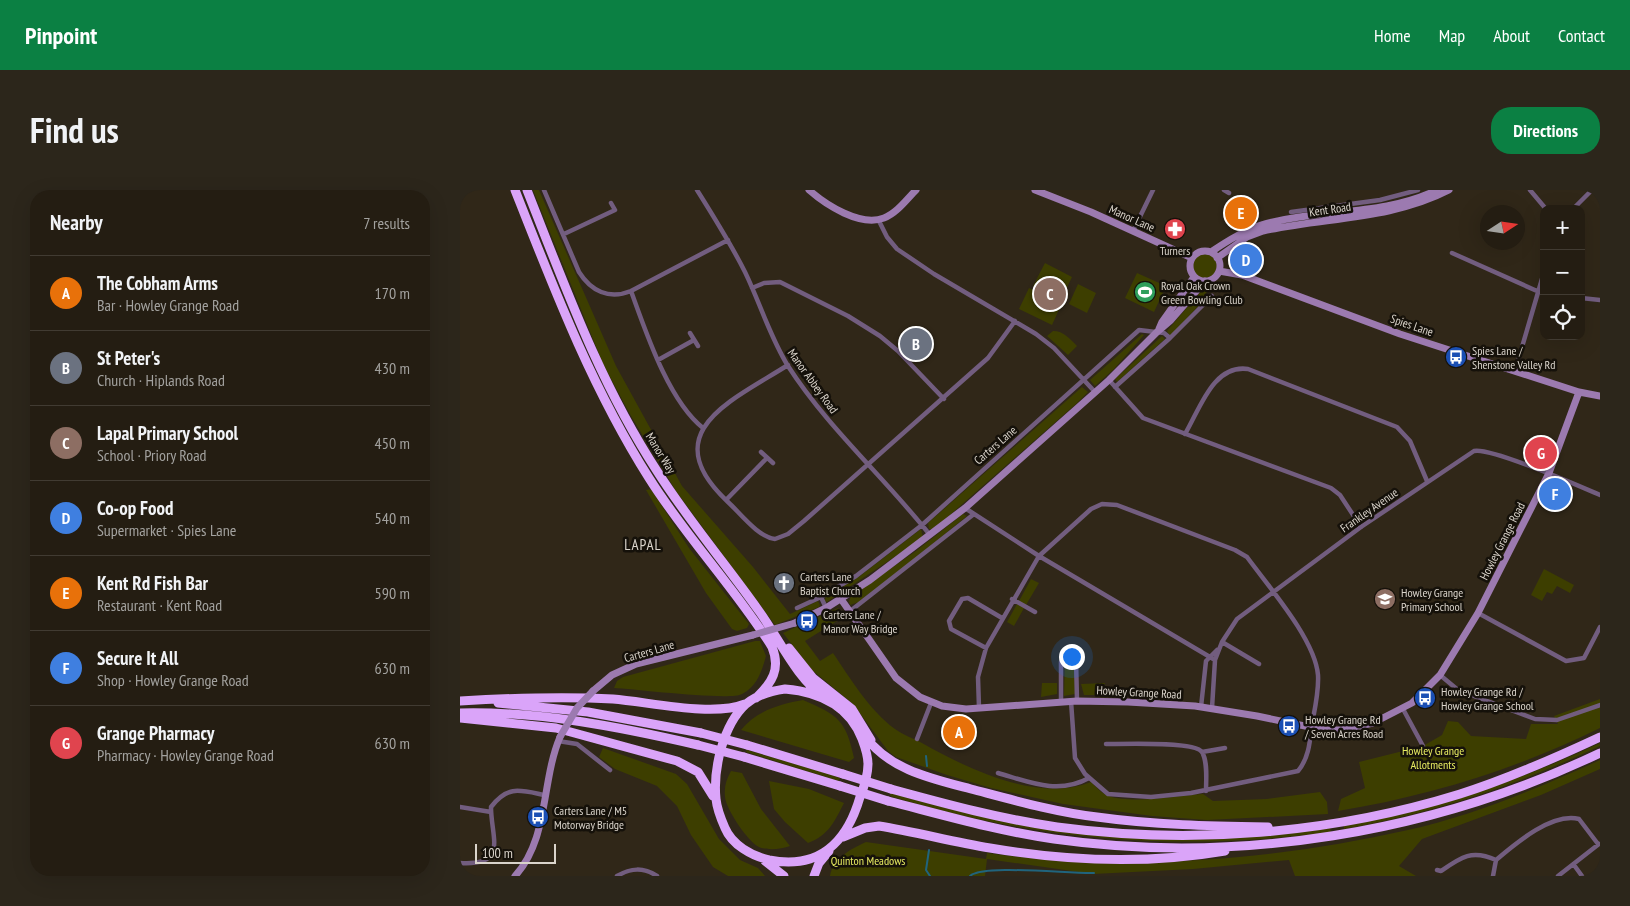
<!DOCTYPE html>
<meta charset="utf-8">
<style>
body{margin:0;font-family:"PT Sans Narrow",sans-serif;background:#2c261b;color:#f1f3f6}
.controls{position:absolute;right:15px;top:15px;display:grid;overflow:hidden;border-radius:10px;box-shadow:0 5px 20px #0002}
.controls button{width:45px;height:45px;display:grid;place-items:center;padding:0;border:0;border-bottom:1px solid #413b32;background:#241d12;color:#f1f3f6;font:25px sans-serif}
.compass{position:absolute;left:1020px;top:15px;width:45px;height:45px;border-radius:50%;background:#241d12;box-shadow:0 5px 20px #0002;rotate:78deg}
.scale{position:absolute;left:15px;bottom:12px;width:81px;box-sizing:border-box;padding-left:5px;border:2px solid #dad4cb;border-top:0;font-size:14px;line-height:18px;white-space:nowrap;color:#dad4cb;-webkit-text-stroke:4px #15110a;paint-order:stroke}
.you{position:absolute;left:611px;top:466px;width:18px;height:18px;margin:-12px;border:4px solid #fff;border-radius:50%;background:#1a73e8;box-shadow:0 0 0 8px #1a73e833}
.badge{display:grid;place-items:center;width:32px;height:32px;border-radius:50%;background:#0b8043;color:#fff;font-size:16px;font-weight:700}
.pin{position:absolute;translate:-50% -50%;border:2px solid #fff;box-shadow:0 1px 5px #0006}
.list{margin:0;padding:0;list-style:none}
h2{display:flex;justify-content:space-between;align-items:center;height:65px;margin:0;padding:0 20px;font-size:21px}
h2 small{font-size:16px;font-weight:400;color:#a3a29f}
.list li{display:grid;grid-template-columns:32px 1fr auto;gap:15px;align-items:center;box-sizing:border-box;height:75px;padding:0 20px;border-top:1px solid #413b32}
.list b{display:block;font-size:19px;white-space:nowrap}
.list p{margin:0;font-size:16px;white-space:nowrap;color:#a3a29f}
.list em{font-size:16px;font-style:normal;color:#a3a29f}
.icon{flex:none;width:28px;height:28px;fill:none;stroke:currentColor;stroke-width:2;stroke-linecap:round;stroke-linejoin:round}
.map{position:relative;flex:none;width:1140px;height:686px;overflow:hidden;border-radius:20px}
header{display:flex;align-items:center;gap:30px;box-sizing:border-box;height:70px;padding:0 25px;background:#0b8043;color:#fff}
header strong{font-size:24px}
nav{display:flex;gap:28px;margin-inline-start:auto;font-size:18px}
.intro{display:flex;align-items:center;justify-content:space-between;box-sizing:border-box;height:120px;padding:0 30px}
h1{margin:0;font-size:35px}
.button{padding:12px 22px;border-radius:20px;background:#0b8043;color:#fff;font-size:18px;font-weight:700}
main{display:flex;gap:30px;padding:0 30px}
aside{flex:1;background:#241d12;border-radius:20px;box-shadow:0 5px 20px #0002}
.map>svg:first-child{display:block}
.green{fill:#3d3e00}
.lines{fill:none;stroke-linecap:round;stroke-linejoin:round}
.stream{stroke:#20647d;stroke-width:2}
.street{stroke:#725d7f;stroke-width:4.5}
.secondary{stroke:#9c7ab0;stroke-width:7}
.highway{stroke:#daa4f9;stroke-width:9}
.secondary-bridge{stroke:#9c7ab0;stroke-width:7}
.highway-bridge{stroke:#daa4f9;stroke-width:9}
.labels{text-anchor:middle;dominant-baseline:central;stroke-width:5;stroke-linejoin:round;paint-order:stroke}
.street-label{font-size:12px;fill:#dad4cb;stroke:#15110a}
.poi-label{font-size:12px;fill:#dad4cb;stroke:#15110a;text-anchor:start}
.park-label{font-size:12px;fill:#e7eb61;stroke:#15110a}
.quarter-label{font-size:15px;letter-spacing:1px;fill:#dad4cb;stroke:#15110a}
</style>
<header>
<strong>Pinpoint</strong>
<nav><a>Home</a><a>Map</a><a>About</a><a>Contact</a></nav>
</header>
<div class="intro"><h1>Find us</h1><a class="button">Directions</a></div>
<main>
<aside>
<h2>Nearby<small>7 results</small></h2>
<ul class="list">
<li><span class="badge" style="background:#e8710a">A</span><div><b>The Cobham Arms</b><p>Bar · Howley Grange Road</p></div><em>170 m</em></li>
<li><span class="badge" style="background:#6b7280">B</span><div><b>St Peter's</b><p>Church · Hiplands Road</p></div><em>430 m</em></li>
<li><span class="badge" style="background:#8d6e63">C</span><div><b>Lapal Primary School</b><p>School · Priory Road</p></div><em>450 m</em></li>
<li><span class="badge" style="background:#3f7fe0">D</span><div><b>Co-op Food</b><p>Supermarket · Spies Lane</p></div><em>540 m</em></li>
<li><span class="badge" style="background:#e8710a">E</span><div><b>Kent Rd Fish Bar</b><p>Restaurant · Kent Road</p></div><em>590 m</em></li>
<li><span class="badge" style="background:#3f7fe0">F</span><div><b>Secure It All</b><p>Shop · Howley Grange Road</p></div><em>630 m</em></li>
<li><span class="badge" style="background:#e0444e">G</span><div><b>Grange Pharmacy</b><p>Pharmacy · Howley Grange Road</p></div><em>630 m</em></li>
</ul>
</aside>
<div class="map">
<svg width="1140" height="686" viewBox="0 0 1140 686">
<rect width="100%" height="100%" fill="#302718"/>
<path class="green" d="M73,0H79L156,176L222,296L293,377L330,424L358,411L360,415L359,417L315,435L216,301L171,226L143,174Z
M733 76a12 12 0 1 1 24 0a12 12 0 1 1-24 0Z
M585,73L612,87L601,110L573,96Z
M677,83L706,96L694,122L665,108Z
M756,93L744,105V110L710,146L707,141L743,99Z
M618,94L636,103L627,123L609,114Z
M569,98L602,113L592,135L559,119Z
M593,141C604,141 610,149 617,156L608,165L587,146Z
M682,144L684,145L654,179L635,196L630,190Z
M702,146L705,149L657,192L655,189Z
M622,197L628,202L616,214L474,339H469L468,333Z
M191,299L229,358L289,434L287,438L277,441L272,439L246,403L186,300Z
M503,324L507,326L402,411L390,415L389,411L391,406L456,361Z
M461,339L463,348L367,412L365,411L366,406L400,386Z
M1084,379L1114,395L1110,403L1097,396L1092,404L1087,402L1082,411L1071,405Z
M571,389L579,393L566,415L559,411Z
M557,414L564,418L554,436L547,432Z
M378,418L385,426L345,451L360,471L373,463C390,488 410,521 435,539C443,545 453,548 462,553C508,579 578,613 631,592C636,597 642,604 649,606C672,614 718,606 743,604L753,611L807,609L860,602L867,612L868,624L747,630L692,626L603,614L531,598L487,585L436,567L428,561L393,514L352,480L323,443Z
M295,451H300L306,466C302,481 297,497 282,504C271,511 175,499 154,498L157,491L163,487Z
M605,470L614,472L615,504L604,506V504Z
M582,493H597V504L581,507Z
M645,493L639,505H624L621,494Z
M1140,509V538C1057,579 969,606 878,621L881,609L905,598L899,572L963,556L982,545L988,531L998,532L1011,546L1066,549L1071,534H1098L1094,526Z
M343,510C378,525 386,530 394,568L389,572L281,540C296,521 320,514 343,510Z
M1140,553V556C1058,595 974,623 884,639V636C973,619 1058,592 1140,553Z
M143,558L216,584L227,594L259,649L280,670L298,678L305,686H268L253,677L231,645L217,616L197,596L155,579L139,567Z
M287,560L369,584L380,588L379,591L286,562Z
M1140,570V579L1081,605L962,649L939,676L956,686H835L829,670L733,679L633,684L527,669L525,686H370C373,668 391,659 406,652L526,669L527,663C669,682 808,671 948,640C1015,625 1078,598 1140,570Z
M271,581L282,583L301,619L330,656C322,659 308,661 299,657C288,652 266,619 265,607C264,597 266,590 271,581Z
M309,591L349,599L384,613C375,631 368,646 348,653L325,632L314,619Z
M431,603C581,647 715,660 870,638L871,642C719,662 577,651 430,606Z"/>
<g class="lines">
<path class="stream" d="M466,566L467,576
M469,660L466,680L470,686
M510,686C523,674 610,684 634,683"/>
<path class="street" d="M84,0L119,82C131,101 149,110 171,101L268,50
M237,0C254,27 271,54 285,82C300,113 310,147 328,176C368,238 424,287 470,345
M764,0L769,3
M1070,0L1086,19
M1113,19L1132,0
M831,22L920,10L958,0
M418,29L427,47L437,59L474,84L576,144L594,158L635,202
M673,41L693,0
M104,44L155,20L151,13
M992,63L1077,101
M292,98L304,93L320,92L388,126L420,146L438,161L484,209
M171,101C186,142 208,210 243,238
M1121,108L1140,110
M230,143L238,156
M198,170L234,150
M328,175C273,210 193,242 268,312C281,324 298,347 315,349L328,344L344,331L528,168L555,131
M1055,181L1084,82
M649,190L683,228L871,298L880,305L901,337
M655,197L710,148L752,106
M725,244C740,219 753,174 788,179L937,237L950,251L967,291
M301,262L313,273
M266,310L307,268
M505,318L579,366L755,470
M361,407L396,386L462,335L679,140L704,143L710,148
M552,409L575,422
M337,418L361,407L366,418
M389,422L514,324
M1018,423L1106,471L1124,468L1140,437
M762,452L799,474
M526,458L491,439L489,431L502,409L508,408L542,428
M980,485L998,500L1075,529L1097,530L1140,515
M601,512V472L603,469H616L617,511
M741,517L746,471L757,460
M519,518L518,487L526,458L579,366L631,319L642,314L657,315L775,360L787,367C808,396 855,449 858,485C859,501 855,518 852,534C850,551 849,568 838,581L731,603L691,607L648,604L625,584L615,568L611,511
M752,518L755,470L762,452L777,429L901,337L1014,261C1031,257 1119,296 1140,305
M943,519L963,556
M457,549L471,513
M98,551L117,554L150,580
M646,554C662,554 735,551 742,562C748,572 746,590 746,601
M742,562L765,558
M538,583C569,592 598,605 629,588
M0,617L31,622
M0,673C49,676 31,648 31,617C48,595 60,600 84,605
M1114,675L1122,686
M977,680L981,681C1001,667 1012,659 1036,670
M157,686C171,678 183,677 197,686
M1033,686L1036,670C1055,654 1092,622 1119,629L1138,654
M1098,686L1139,654"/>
<path class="secondary" d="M349,0C366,15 400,37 424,28C437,23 447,9 456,0
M575,0L631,22L732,68
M730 76a15 15 0 1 1 30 0a15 15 0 1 1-30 0Z
M751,62C767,51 783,41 801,35C859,18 921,27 977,0
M757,68L787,47L803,41C865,27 931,30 989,0
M759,81L782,85L940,144L1119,202L1140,206
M699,139L702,132L734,87
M381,409L436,488L460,507L482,516L506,519L617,511L668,512L735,516L797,526L864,540H881L913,533L952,513L980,485L1018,423L1089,283L1119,202
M335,433L366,418L410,390L505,318L649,190L697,142L711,130L745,91
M133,501L152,485L176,474L293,445
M55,686C89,649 81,592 100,547"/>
<path class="highway" d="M55,0C94,99 132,198 189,288C226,347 275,398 312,457C321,479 312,493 296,508
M67,0C105,96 140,194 197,281C228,330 266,374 299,421C320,450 336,488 365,508
M329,458L353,488L392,519L411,550
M325,499C359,502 389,515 402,549C405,557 408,565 408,574C408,586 404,597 400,607C387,652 359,680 309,670C292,666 272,655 265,638C261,629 257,619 256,609C253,579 263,535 286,514C297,505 311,501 325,499Z
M0,511C51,508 102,506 153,509C190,512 253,527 285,514
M38,513L128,522L241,543
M0,523C80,521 160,537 238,555
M0,528L96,538L217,571L238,582L253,606
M405,546C429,580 473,589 511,599C553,610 595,622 637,627C694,635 751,636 808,637
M287,555L383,584
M284,567L380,596
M431,599C486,614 541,629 597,637C731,655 871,644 1000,604C1048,589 1095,568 1140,547
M428,611C483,625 538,641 594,649C778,675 972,643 1140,563
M383,647L405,638L419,636C456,642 493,652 530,658C606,671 689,674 765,661
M305,671L324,686
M354,686L359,673L369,661"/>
<path class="secondary-bridge" d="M293,445L335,433
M100,547L117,518L133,501"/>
<path class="highway-bridge" d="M241,543L287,555
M238,555L284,567
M383,584L431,599
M380,596L428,611"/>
</g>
<defs>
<g id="pharmacy-disc" transform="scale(1.125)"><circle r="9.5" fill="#e0444e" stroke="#15110a"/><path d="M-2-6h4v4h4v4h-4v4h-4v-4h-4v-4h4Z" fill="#fff"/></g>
<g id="stadium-disc" transform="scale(1.125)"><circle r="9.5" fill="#2e9e5b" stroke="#15110a"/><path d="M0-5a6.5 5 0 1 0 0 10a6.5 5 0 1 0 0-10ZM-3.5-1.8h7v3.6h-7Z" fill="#fff"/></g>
<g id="bus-disc" transform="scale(1.125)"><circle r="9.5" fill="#1a4fb4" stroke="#15110a"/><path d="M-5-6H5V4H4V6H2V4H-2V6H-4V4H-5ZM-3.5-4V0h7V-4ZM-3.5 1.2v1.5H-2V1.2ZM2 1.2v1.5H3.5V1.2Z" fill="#fff"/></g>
<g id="church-disc" transform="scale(1.125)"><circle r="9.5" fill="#6b7280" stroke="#15110a"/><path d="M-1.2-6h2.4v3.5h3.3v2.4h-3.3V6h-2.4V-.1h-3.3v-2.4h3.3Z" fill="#fff"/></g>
<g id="school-disc" transform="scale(1.125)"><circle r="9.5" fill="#8d6e63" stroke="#15110a"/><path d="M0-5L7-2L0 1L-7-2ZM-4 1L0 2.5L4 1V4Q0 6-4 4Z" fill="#fff"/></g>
</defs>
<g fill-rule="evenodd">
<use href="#pharmacy-disc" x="715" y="39"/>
<use href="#stadium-disc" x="685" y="102"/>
<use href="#bus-disc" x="996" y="167"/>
<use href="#church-disc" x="324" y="393"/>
<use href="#school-disc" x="925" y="409"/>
<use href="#bus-disc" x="347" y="431"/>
<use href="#bus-disc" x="965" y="508"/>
<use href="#bus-disc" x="829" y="536"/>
<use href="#bus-disc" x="78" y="627"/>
</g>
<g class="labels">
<g class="street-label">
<text transform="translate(870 19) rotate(-8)">Kent Road</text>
<text transform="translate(672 28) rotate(24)">Manor Lane</text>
<text transform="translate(952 135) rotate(19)">Spies Lane</text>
<text transform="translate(353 191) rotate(54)">Manor Abbey Road</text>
<text transform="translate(535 255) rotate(-41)">Carters Lane</text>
<text transform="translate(201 263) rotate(58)">Manor Way</text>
<text transform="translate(909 320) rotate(-35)">Frankley Avenue</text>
<text transform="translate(1042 351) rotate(-63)">Howley Grange Road</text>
<text transform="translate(189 461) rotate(-16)">Carters Lane</text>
<text transform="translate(679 502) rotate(3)">Howley Grange Road</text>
</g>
<g class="poi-label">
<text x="715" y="60" text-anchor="middle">Turners</text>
<text x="701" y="95">Royal Oak Crown<tspan x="701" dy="14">Green Bowling Club</tspan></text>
<text x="1012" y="160">Spies Lane /<tspan x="1012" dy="14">Shenstone Valley Rd</tspan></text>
<text x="340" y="386">Carters Lane<tspan x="340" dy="14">Baptist Church</tspan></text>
<text x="941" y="402">Howley Grange<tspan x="941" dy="14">Primary School</tspan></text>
<text x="363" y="424">Carters Lane /<tspan x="363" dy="14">Manor Way Bridge</tspan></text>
<text x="981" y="501">Howley Grange Rd /<tspan x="981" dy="14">Howley Grange School</tspan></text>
<text x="845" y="529">Howley Grange Rd<tspan x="845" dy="14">/ Seven Acres Road</tspan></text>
<text x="94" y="620">Carters Lane / M5<tspan x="94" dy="14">Motorway Bridge</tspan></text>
</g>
<g class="park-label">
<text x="973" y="560">Howley Grange<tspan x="973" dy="14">Allotments</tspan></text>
<text x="408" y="670">Quinton Meadows</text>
</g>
<g class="quarter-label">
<text x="183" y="354">LAPAL</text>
</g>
</g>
</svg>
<div class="controls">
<button>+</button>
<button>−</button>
<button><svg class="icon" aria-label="locate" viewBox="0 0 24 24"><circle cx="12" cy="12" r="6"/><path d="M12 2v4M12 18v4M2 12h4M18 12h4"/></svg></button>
</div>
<svg class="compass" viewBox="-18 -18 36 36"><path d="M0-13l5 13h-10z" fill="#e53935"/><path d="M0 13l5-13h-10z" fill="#a3a29f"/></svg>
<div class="scale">100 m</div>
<div class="you"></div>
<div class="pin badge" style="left:499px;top:542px;background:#e8710a">A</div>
<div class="pin badge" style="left:456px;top:154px;background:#6b7280">B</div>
<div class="pin badge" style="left:590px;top:104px;background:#8d6e63">C</div>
<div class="pin badge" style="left:786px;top:70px;background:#3f7fe0">D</div>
<div class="pin badge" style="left:781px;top:23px;background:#e8710a">E</div>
<div class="pin badge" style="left:1095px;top:304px;background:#3f7fe0">F</div>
<div class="pin badge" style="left:1081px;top:263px;background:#e0444e">G</div>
</div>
</main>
